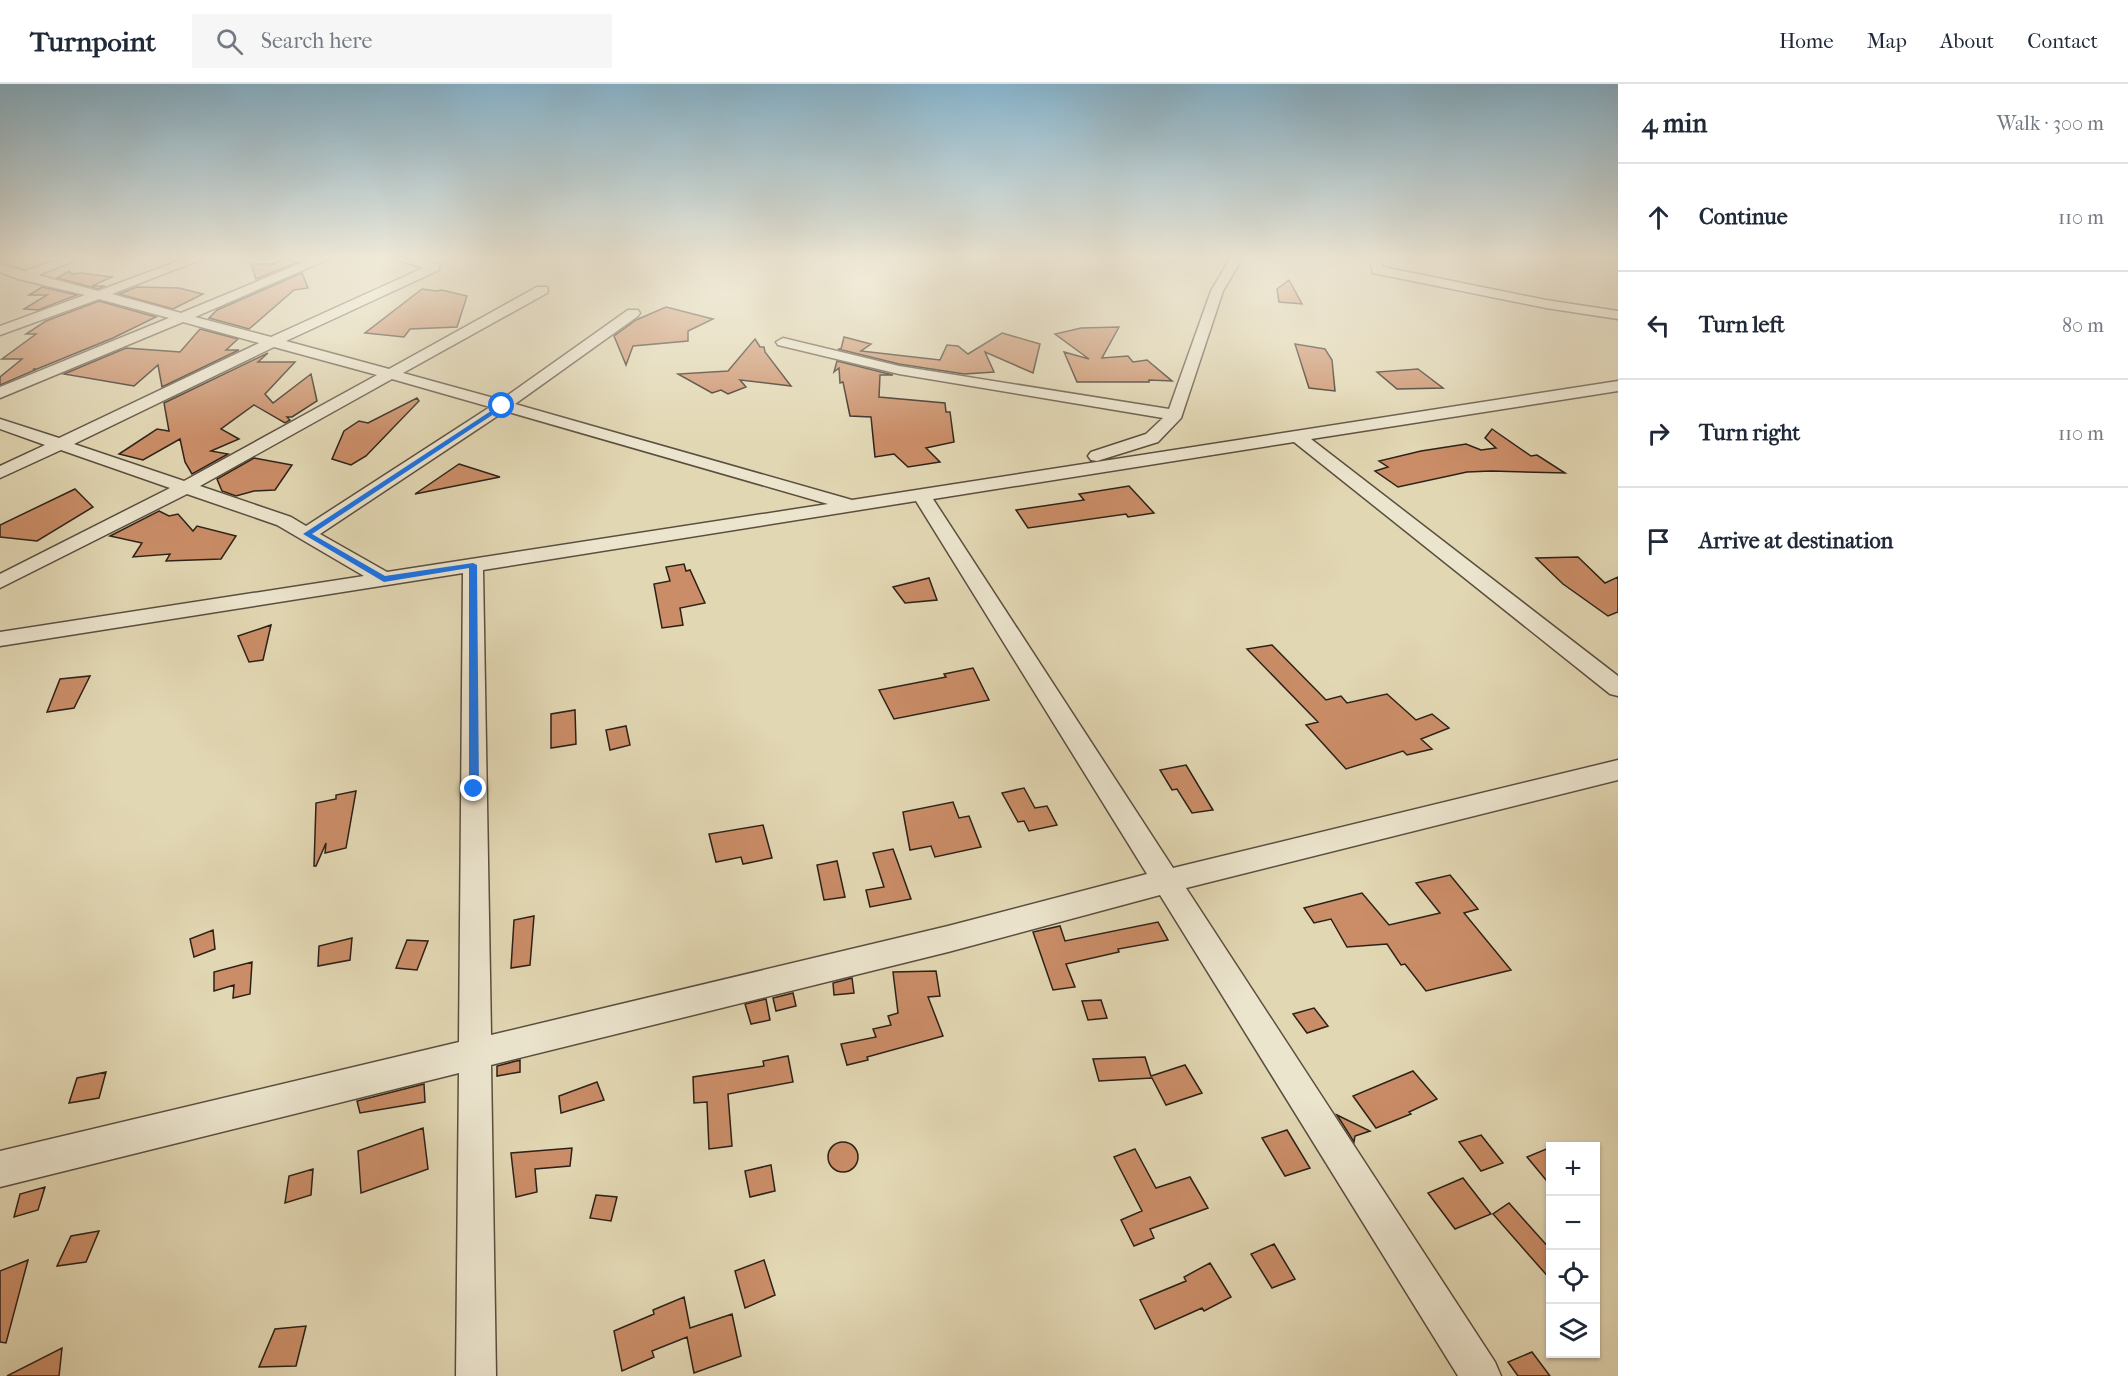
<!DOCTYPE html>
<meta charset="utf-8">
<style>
body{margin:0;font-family:"IM FELL French Canon",serif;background:#f6f6f7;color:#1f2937}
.controls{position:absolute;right:18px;bottom:18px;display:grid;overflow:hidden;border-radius:0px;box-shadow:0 2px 4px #0004}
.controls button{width:54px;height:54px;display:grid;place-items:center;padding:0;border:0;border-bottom:2px solid #e0e1e3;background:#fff;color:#1f2937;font:30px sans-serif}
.stop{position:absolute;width:18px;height:18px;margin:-14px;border:4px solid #1a73e8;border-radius:50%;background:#fff}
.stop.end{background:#1a73e8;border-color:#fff;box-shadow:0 2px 6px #0008}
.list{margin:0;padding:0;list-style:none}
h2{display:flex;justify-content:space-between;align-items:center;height:78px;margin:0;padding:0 24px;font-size:26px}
h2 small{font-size:20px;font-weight:400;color:#747a83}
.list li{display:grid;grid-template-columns:39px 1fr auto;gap:18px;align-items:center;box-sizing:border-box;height:108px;padding:0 24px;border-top:2px solid #e0e1e3}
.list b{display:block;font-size:22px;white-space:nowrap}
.list em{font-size:20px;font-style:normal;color:#747a83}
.icon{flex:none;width:33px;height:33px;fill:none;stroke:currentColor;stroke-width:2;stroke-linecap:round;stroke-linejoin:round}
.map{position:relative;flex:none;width:1618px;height:1292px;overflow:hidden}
header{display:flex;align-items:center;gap:36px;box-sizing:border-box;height:84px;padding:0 30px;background:#fff;border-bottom:2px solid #e0e1e3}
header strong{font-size:28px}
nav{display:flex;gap:33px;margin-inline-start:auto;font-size:21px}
.search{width:420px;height:54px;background:#f6f6f7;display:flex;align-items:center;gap:15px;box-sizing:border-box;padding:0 21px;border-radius:0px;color:#747a83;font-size:22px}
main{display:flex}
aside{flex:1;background:#fff}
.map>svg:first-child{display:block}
.building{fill:#ca8d67;stroke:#2c2118;stroke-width:1.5}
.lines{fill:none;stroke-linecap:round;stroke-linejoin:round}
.minor-casing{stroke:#5a4e3f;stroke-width:3}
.minor{fill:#ece5ce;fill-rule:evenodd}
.route{fill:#1a73e8}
</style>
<header>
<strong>Turnpoint</strong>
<div class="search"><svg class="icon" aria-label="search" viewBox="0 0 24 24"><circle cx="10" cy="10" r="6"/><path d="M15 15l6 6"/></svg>Search here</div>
<nav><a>Home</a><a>Map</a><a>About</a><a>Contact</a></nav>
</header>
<main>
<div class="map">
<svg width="1618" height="1292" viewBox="0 0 1618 1292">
<rect width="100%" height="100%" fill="#e2d7b3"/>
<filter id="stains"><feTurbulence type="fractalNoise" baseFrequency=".00333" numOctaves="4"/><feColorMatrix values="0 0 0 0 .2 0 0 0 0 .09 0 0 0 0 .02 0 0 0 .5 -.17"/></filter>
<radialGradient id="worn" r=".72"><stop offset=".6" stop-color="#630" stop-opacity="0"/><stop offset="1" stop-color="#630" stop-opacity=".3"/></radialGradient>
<path class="building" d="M284,175L298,178L256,195L251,180H273Z
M69,187L72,190L81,189L112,193L92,202H105L98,205L57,194Z
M302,189L308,204L294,206L249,245L209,234L217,226Z
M1289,196L1302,220L1279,218L1277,205Z
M42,203L77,211L38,226L24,225L47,211H29Z
M137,203L179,204L203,210L173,225L119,210Z
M422,205L436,207L442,206L467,212L457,243L410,245L404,253L365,249Z
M99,217L156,233L113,254L37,285H33L35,286L0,301V293L22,275H2L36,250H26L46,237Z
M666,223L713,235L688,247V257L633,262L626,281L614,252L636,236Z
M1119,243L1102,274L1128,272L1133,278L1147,276L1172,297L1149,296V298H1077L1064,268L1089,275L1055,250L1081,244Z
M200,245L238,255L226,266H239L162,303L158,281L134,302L64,290L126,264L180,268Z
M1002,249L1040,260L1033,289L985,268L994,288L964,290L899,280L838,265H841L844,253L871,260L861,267L940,276L947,261L958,262L968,270Z
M755,255L760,263H764L765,268L791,302L740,296L746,303L728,310L721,306L712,309L678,290L728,287Z
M1295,260L1325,265L1332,276L1335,307L1309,304Z
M268,269L258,278H295L265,310L273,319L311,290L317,317L292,333H287L290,336L285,339L254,321L221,345L239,355L211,367L228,370L192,390L185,378L180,355L143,376L119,370L157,345L169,347L164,319Z
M837,277L893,291H880L879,313L945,319L946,328H950L954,358L926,364L940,378L908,383L894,370L875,373L871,333L850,332L843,298L840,299L839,284L834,288Z
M1418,285L1443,304L1397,305L1377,288Z
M417,314L419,317L366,372L351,381L332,375L344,347L359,337L368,339Z
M1492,345L1531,372L1537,371L1565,389L1491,387L1467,388L1398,403L1375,387L1388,383L1379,377L1421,367L1466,360L1481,366L1496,364L1485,354Z
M254,374L292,381L275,406L254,407L236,412L222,407L217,395Z
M459,380L500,393L415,410Z
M1129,402L1154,429L1128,433L1126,430L1028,444L1016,426L1084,416L1079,410Z
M75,405L93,423L37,457L0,453V441Z
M159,427L169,432L178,430L193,447L197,442L236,452L221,475L166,477L170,470L133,473L142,459L110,452Z
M1578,473L1605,499L1618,493V528L1608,532L1563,500L1536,474Z
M684,480L686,487L690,486L705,519L680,524L683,541L662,544L654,500L670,497L666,483Z
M929,494L937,516L905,519L893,503Z
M271,541L263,576L249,578L238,552Z
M1272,561L1326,616L1341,612L1347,619L1387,610L1416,636L1432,630L1449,644L1421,655L1432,665L1407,671L1403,667L1346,685L1306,641L1318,638L1247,565Z
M973,584L989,616L894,635L879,606L946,593L944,590Z
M90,592L74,624L47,628L60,595Z
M575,626L576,660L551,664V630Z
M626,642L630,661L610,666L606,646Z
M1186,681L1213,726L1192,729L1177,705L1172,706L1160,686Z
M1024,704L1035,724L1047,722L1057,741L1029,747L1024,737L1018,738L1002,709Z
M356,707L346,764L325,769L326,759L316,782H314L316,719L336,715V711Z
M953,718L959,734L969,732L981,763L935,773L931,762L910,766L903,728Z
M763,741L772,774L743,780L741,773L716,778L709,750Z
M893,765L911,815L870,823L866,806L884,803L873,769Z
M837,777L845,813L824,816L817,781Z
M1450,791L1478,825L1464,829L1511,886L1426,907L1405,880L1401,881L1387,860L1347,863L1331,835L1314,839L1304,824L1362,809L1389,841L1440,829L1416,799Z
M534,832L530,881L511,884L514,836Z
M1158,838L1168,856L1118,865L1119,868L1066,880L1075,903L1053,906L1033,848L1060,842L1065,857Z
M213,846L215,865L194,873L190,855Z
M352,854L350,876L318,882L319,862Z
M407,856L428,857L417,886L396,884Z
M252,878L250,910L233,914L234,901L214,907V888Z
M936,887L940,912L928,913L943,952L867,973L868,976L847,981L841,960L876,953L873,945L891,941L888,932L898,929L893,888Z
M852,894L854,909L834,911L833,899Z
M793,909L796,922L776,927L773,914Z
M766,915L770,936L751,940L745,920Z
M1101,916L1107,934L1088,936L1082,917Z
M1314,924L1328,942L1307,949L1293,930Z
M788,972L793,998L728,1010L732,1062L709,1065L707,1018L694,1019L693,993L764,982L763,977Z
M1145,973L1151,992L1185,981L1202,1009L1166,1021L1152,994L1099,997L1093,975Z
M520,976V988L497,992V982Z
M1413,987L1437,1015L1409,1028L1411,1030L1376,1044L1353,1012Z
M106,988L99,1014L69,1019L77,994Z
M597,998L604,1016L561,1029L559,1012Z
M424,1000L425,1018L360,1029L357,1017Z
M1337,1031L1370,1047L1355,1052L1354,1058Z
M423,1044L428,1085L361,1109L358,1067Z
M1287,1046L1310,1084L1285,1092L1262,1054Z
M1481,1051L1503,1079L1481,1087L1459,1058Z
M828 1073a15 15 0 1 1 30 0a15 15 0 1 1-30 0Z
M1551,1063V1102L1527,1073Z
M572,1064L570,1082L535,1085L537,1108L516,1113L511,1069Z
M1135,1065L1156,1104L1190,1093L1208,1124L1150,1145L1154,1154L1134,1162L1121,1136L1142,1127L1114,1073Z
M771,1081L775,1107L750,1113L745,1087Z
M313,1085L311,1111L285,1119L289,1092Z
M1463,1094L1491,1130L1455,1145L1428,1109Z
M45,1103L38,1126L14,1133L20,1110Z
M596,1111L617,1113L611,1137L590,1134Z
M1509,1119L1551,1166V1196L1493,1130Z
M99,1147L86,1178L57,1182L71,1152Z
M1274,1160L1295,1195L1272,1204L1251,1170Z
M28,1176L6,1259L0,1258V1187Z
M764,1176L775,1211L745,1224L735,1187Z
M1210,1179L1231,1213L1204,1227L1202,1224L1155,1245L1140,1216L1186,1197L1184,1193Z
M684,1213L690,1244L732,1230L741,1272L694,1289L687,1253L652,1267L654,1273L622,1287L614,1247L654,1230L653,1226Z
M306,1242L296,1282L259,1283L275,1245Z
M62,1264L59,1292H7Z
M1532,1268L1550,1292H1518L1508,1278Z"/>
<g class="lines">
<g class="minor-casing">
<path id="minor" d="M66,173H84L38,191L98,207L189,173H207L112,210L181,229L316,173H333L195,233L271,253L423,184L390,173H411L439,180V186L286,257L389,285L537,203H547L548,206L547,209L403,289L501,316L628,226H638L640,229L638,232L515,320L852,416L1618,297V307L1311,355L1618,592V612L1610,610L1294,358L933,415L1173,784L1618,676V696L1186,804L1495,1278L1501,1292H1458L1160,811L948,868L491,981L496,1292H456L459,989L0,1103V1067L459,958L463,489L0,562V548L364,492L277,441L187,410L0,504V490L170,404L61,366L0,394V382L45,361L0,345V335L59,354L259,259L183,238L0,314V303L169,234L99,215L0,251V242L85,211L18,195L0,188V180L25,187ZM274,263L377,291L184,397L74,360ZM392,295L490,323L306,442L291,433L200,402ZM505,327L828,420L387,488L320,450ZM916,417L1147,790L948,842L491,951L483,486Z
M1231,173H1243L1223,207L1181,334L1158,358L1097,377L1091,376L1088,372L1091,368L1146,350L1163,334L899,290L778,261L776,258L783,254L899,282L1169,325L1211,207Z
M1369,173H1381L1383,183L1546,216L1618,227V235L1546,224L1373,189Z
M1402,173H1415L1409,177Z"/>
</g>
<use href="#minor" class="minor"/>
</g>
<linearGradient id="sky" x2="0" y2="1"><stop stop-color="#87b6d0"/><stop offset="0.49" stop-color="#f2eddd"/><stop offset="1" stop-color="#f2eddd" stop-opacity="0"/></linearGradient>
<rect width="1618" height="354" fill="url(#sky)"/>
<path class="route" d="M500,321L506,322L312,450L385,492L473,479L477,481L479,705L474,709L469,705V484L384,498L303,450Z"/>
<rect width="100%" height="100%" filter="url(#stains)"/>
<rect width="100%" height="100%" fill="url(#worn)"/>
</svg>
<div class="controls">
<button>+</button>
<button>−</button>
<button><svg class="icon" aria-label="locate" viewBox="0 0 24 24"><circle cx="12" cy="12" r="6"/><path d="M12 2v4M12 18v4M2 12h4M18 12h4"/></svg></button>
<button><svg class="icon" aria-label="layers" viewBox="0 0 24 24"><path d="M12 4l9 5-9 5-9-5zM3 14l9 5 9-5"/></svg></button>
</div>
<div class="stop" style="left:502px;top:322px"></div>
<div class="stop end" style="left:474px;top:705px"></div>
</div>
<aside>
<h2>4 min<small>Walk · 300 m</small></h2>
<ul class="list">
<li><svg class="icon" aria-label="ahead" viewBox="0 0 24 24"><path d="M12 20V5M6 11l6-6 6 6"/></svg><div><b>Continue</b></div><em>110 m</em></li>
<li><svg class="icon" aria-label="left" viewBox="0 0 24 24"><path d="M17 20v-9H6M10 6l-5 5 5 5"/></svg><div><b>Turn left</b></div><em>80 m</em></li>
<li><svg class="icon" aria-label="right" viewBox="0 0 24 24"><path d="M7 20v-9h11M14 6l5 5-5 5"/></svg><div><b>Turn right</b></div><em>110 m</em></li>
<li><svg class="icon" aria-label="arrive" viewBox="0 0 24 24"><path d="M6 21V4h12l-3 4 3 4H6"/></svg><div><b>Arrive at destination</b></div></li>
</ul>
</aside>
</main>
